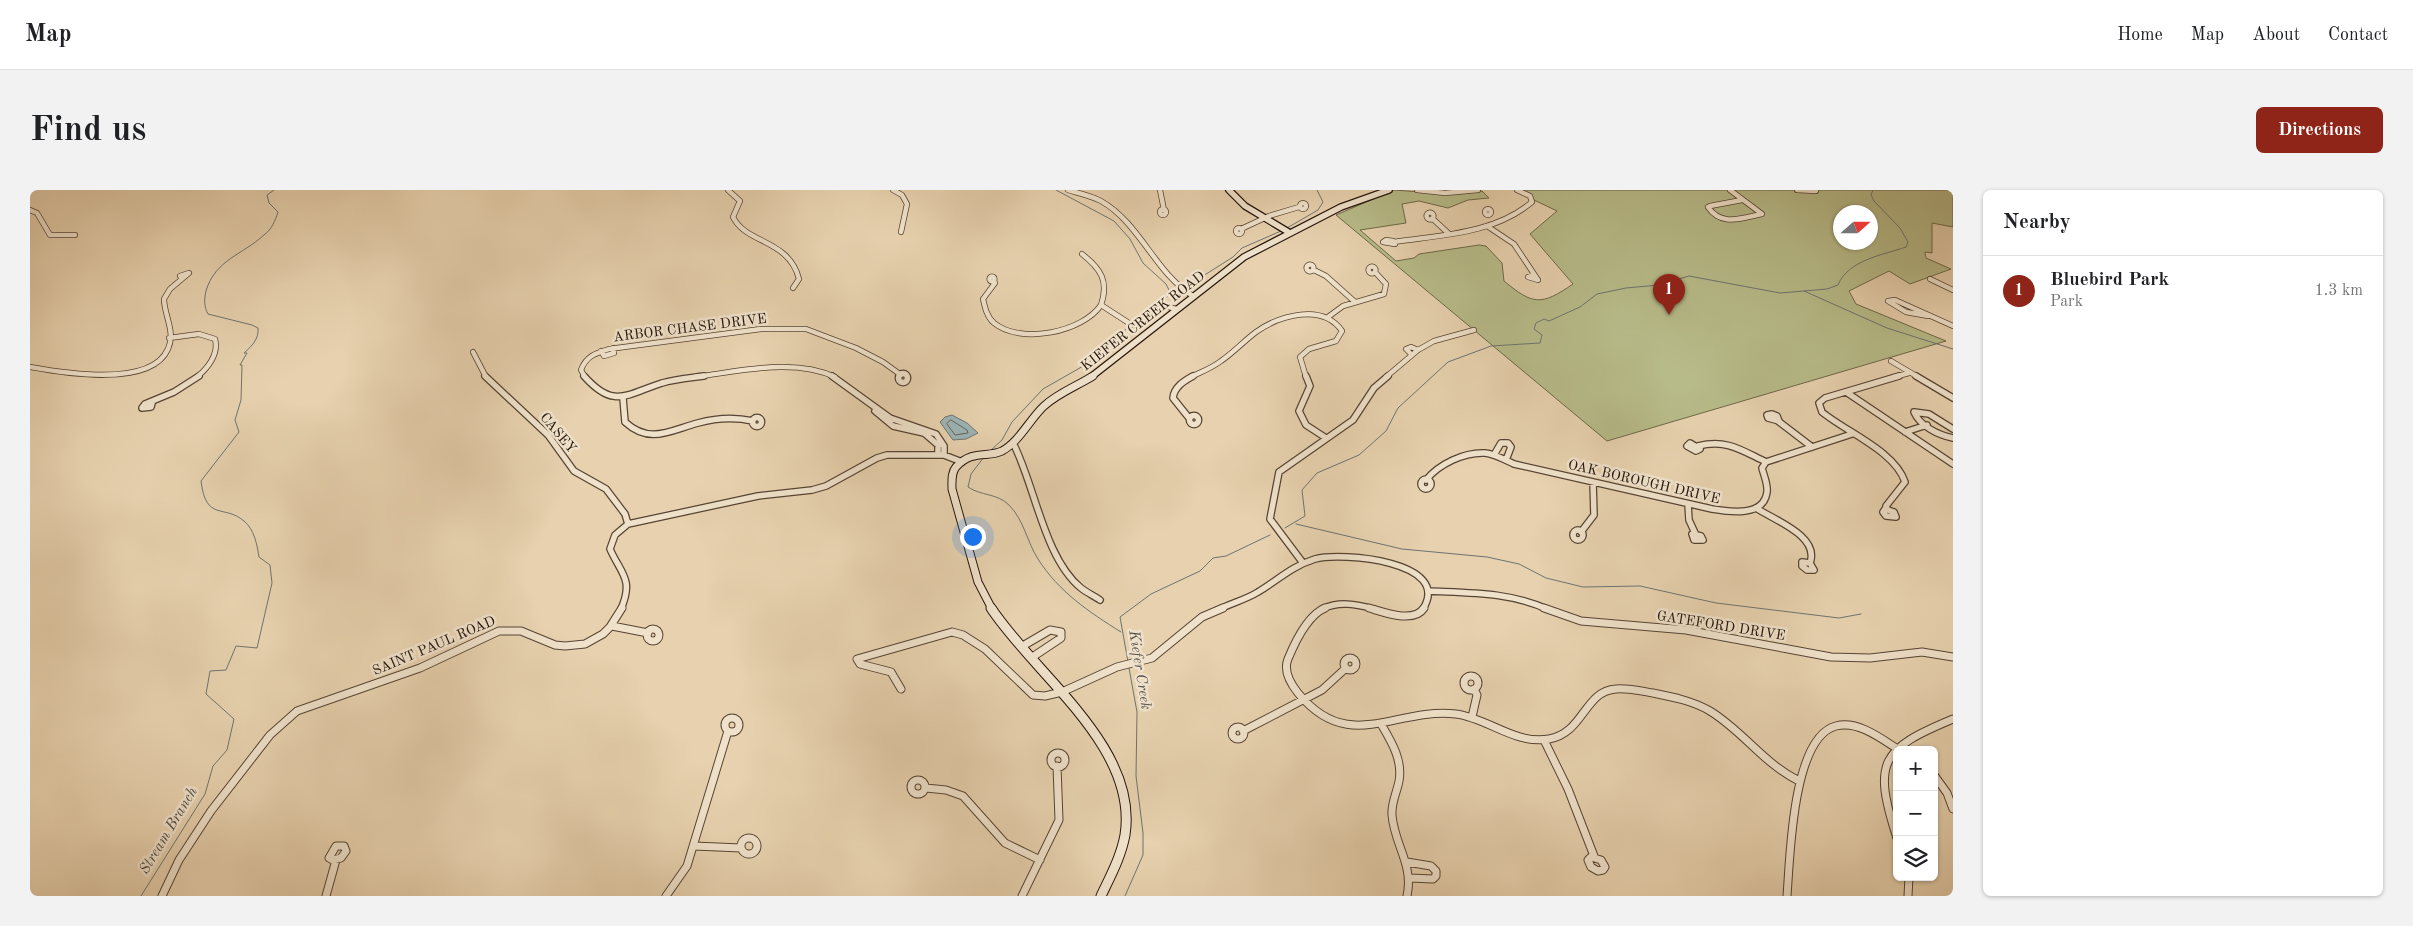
<!DOCTYPE html>
<meta charset="utf-8">
<style>
body{margin:0;font-family:"Old Standard TT",serif;background:#f2f2f2;color:#202124}
.controls{position:absolute;right:15px;bottom:15px;display:grid;overflow:hidden;border-radius:8px;box-shadow:0 1px 4px #0004}
.controls button{width:45px;height:45px;display:grid;place-items:center;padding:0;border:0;border-bottom:1px solid #e0e0e0;background:#fff;color:#202124;font:25px sans-serif}
.compass{position:absolute;left:1803px;top:15px;width:45px;height:45px;border-radius:50%;background:#fff;box-shadow:0 1px 4px #0004;rotate:69deg}
.you{position:absolute;left:942px;top:346px;width:18px;height:18px;margin:-12px;border:4px solid #fff;border-radius:50%;background:#1a73e8;box-shadow:0 0 0 8px #1a73e833}
.badge{display:grid;place-items:center;width:32px;height:32px;border-radius:50%;background:#8f2418;color:#fff;font-size:16px;font-weight:700}
.pin{position:absolute;translate:-50% -41px;filter:drop-shadow(0 1px 2px #0008)}
.pin::after{content:'';position:absolute;top:26px;width:18px;height:15px;background:inherit;clip-path:polygon(0 0,100% 0,50% 100%)}
.list{margin:0;padding:0;list-style:none}
h2{display:flex;justify-content:space-between;align-items:center;height:65px;margin:0;padding:0 20px;font-size:21px}
h2 small{font-size:16px;font-weight:400;color:#757577}
.list li{display:grid;grid-template-columns:32px 1fr auto;gap:15px;align-items:center;box-sizing:border-box;height:70px;padding:0 20px;border-top:1px solid #e0e0e0}
.list b{display:block;font-size:19px;white-space:nowrap}
.list p{margin:0;font-size:16px;white-space:nowrap;color:#757577}
.list em{font-size:16px;font-style:normal;color:#757577}
.icon{flex:none;width:28px;height:28px;fill:none;stroke:currentColor;stroke-width:2;stroke-linecap:round;stroke-linejoin:round}
.map{position:relative;flex:none;width:1923px;height:706px;overflow:hidden;border-radius:8px}
header{display:flex;align-items:center;gap:30px;box-sizing:border-box;height:70px;padding:0 25px;background:#fff;border-bottom:1px solid #e0e0e0}
header strong{font-size:24px}
nav{display:flex;gap:28px;margin-inline-start:auto;font-size:18px}
.intro{display:flex;align-items:center;justify-content:space-between;box-sizing:border-box;height:120px;padding:0 30px}
h1{margin:0;font-size:35px}
.button{padding:12px 22px;border-radius:8px;background:#8f2418;color:#fff;font-size:18px;font-weight:700}
main{display:flex;gap:30px;padding:0 30px}
aside{flex:1;background:#fff;border-radius:8px;box-shadow:0 1px 4px #0004}
.map>svg:first-child{display:block}
.green{fill:#b7bb89;stroke:#6e684a;fill-rule:evenodd}
.water{fill:#9db4b6;stroke:#6d7472}
.lines{fill:none;stroke-linecap:round;stroke-linejoin:round}
.shore{stroke:#616461;stroke-width:1}
.stream{stroke:#6d7472;stroke-width:1}
.street-far2-casing{stroke:#564434;stroke-width:6}
.street-far1-casing{stroke:#564434;stroke-width:8}
.street-casing{stroke:#564434;stroke-width:9}
.secondary-far2-casing{stroke:#25150c;stroke-width:8}
.secondary-far1-casing{stroke:#25150c;stroke-width:9}
.secondary-casing{stroke:#25150c;stroke-width:11}
.street-far2{stroke:#efe1ca;stroke-width:4.5}
.street-far1{stroke:#efe1ca;stroke-width:5.5}
.street{stroke:#efe1ca;stroke-width:7}
.secondary-far2{stroke:#efe1ca;stroke-width:5.5}
.secondary-far1{stroke:#efe1ca;stroke-width:7}
.secondary{stroke:#efe1ca;stroke-width:9}
.labels{text-anchor:middle;dominant-baseline:central;stroke-width:5;stroke-linejoin:round;paint-order:stroke}
.street-label{font-size:14px;fill:#25150c;stroke:#efe1ca}
.water-label{font-size:15px;font-style:italic;fill:#4f4d48;stroke:#efe1ca}
</style>
<header>
<strong>Map</strong>
<nav><a>Home</a><a>Map</a><a>About</a><a>Contact</a></nav>
</header>
<div class="intro"><h1>Find us</h1><a class="button">Directions</a></div>
<main>
<div class="map">
<svg width="1923" height="706" viewBox="0 0 1923 706">
<rect width="100%" height="100%" fill="#e7d1ae"/>
<filter id="stains"><feTurbulence type="fractalNoise" baseFrequency=".004" numOctaves="4"/><feColorMatrix values="0 0 0 0 .2 0 0 0 0 .09 0 0 0 0 .02 0 0 0 .5 -.17"/></filter>
<radialGradient id="worn" r=".72"><stop offset=".6" stop-color="#630" stop-opacity="0"/><stop offset="1" stop-color="#630" stop-opacity=".3"/></radialGradient>
<path class="green" d="M1364,0L1418,4L1452,1L1459,8L1438,10L1418,18L1389,11L1372,14L1376,33L1330,40L1366,71L1384,68L1389,64L1449,55L1456,56L1472,73L1474,91C1503,115 1511,116 1543,94L1500,44L1527,21L1504,10L1491,0H1923V37L1902,33V63L1895,62L1896,68L1921,79L1880,94L1859,81L1819,101L1826,114L1916,151L1577,251L1306,25ZM1810,22H1840V52H1810Z"/>
<path class="water" d="M922,225L937,233L948,243L936,249L923,250L910,232L915,227Z"/>
<g class="lines">
<path class="shore" d="M921,230L937,240L938,243L925,245L917,234Z"/>
<path class="stream" d="M1026,0L1084,31L1100,49L1113,73L1136,94L1140,102
M1257,38L1288,20L1293,12L1287,0
M1154,98L1203,67L1212,58L1251,41
M1774,101L1857,138L1923,159
M1130,114L1141,103L1151,100
M960,261L972,250L982,232L1013,199L1069,167L1090,143L1102,136
M954,267L941,284L938,297C951,306 967,303 979,315C994,330 997,352 1008,369C1029,402 1059,422 1091,442
M1266,334L1372,359L1457,367L1489,374L1516,388L1553,397L1610,396L1686,413L1809,428L1831,424
M1255,338L1275,326L1272,300L1287,283L1329,265L1356,241L1368,218L1418,172L1461,156L1510,153L1512,145L1504,139L1506,133L1514,129L1519,131L1550,117L1567,104L1596,98L1629,95L1659,86L1750,103L1797,99L1808,95C1818,70 1853,65 1876,57L1878,52L1870,38L1844,11L1841,5L1843,0
M1098,472L1090,427L1121,404L1170,381L1183,368L1196,366L1240,345
M111,706L175,604L183,576L197,560L204,529L176,504L180,481L196,480L206,456L227,458L242,393L240,375L229,367C227,354 224,339 214,331C194,314 176,332 171,291L209,242L205,230L211,210L212,175H210L217,163H214C222,156 229,149 228,138L222,135L178,124C174,117 174,109 176,101C185,70 212,65 234,45C242,39 245,31 248,22L239,13L237,5L244,0
M1095,706L1113,665V643L1106,586L1107,522L1099,478"/>
<g class="street-far2-casing">
<path id="street-far2" d="M698,0L710,11L703,27C716,54 759,49 769,89L763,98
M863,0L872,5L877,14L871,42
M1038,0C1048,3 1062,6 1071,11C1110,33 1125,83 1163,106
M1130,0L1134,20
M1387,0L1415,3L1448,0
M1700,0L1732,24C1712,28 1691,37 1678,17L1680,16L1712,10
M1767,0L1786,1
M1270 16a3 3 0 1 1 6 0a3 3 0 1 1-6 0Z
M1455 22a3 3 0 1 1 6 0a3 3 0 1 1-6 0Z
M1130 22a3 3 0 1 1 6 0a3 3 0 1 1-6 0Z
M0,20L7,23L20,45H45
M1396.5 26a3.5 3.5 0 1 1 7 0a3.5 3.5 0 1 1-7 0Z
M1403,29L1418,43
M1457,36L1484,54L1508,90L1498,87L1503,85
M1206 41a3 3 0 1 1 6 0a3 3 0 1 1-6 0Z
M1211,39L1239,26L1269,17
M1356,50L1363,51L1365,54L1353,52Z
M1364,52C1411,45 1464,44 1502,12L1500,6L1487,0
M1052,64C1071,79 1079,91 1071,115
M1276.5 78a3.5 3.5 0 1 1 7 0a3.5 3.5 0 1 1-7 0Z
M1338.5 80a3.5 3.5 0 1 1 7 0a3.5 3.5 0 1 1-7 0Z
M1284,80L1296,86L1325,112
M959.5 89a2.5 2.5 0 1 1 5 0a2.5 2.5 0 1 1-5 0Z
M1900,89L1923,100
M964,91L965,93L953,109C955,118 957,127 964,133C991,155 1053,142 1071,115L1102,135L1132,115L1146,119
M1898,126L1876,122L1858,111L1865,110L1923,136
M1298,127L1313,116L1354,104L1356,94L1345,82
M139,148L169,144L185,149C189,164 178,178 167,187
M571,161L574,166L584,163L583,158
M443,162L456,187
M1382,165L1376,159L1381,157L1388,160
M1861,171L1888,187
M0,177C33,183 121,198 138,159C146,142 134,125 134,109L140,99L159,83L150,86L152,87
M555,187L551,180C556,166 566,163 579,159L731,139H776L826,158L853,172L871,185
M664,187C708,182 763,167 805,187
M1161,187C1171,182 1182,178 1191,171C1204,162 1214,151 1226,142C1250,125 1293,113 1312,141L1306,151L1279,159L1270,167L1276,187
M1356,187L1388,160L1404,151L1444,140
M1864,187L1879,183"/>
</g>
<g class="street-far1-casing">
<path id="street-far1" d="M868.5 188a4.5 4.5 0 1 1 9 0a4.5 4.5 0 1 1-9 0Z
M455,186L518,245L544,281L576,299L595,324L598,334
M554,186C584,220 597,204 632,193C646,189 660,188 674,186
M802,186L860,228L906,244L914,256V265
M1276,186L1280,196L1269,221L1276,235L1296,248
M1886,186L1923,208
M1816,202L1923,274
M593,208L595,232C620,255 641,240 668,233C686,228 705,227 723,231
M122,213L121,217L112,218L115,214L144,202L169,186
M845,221L863,236L894,243L908,255V265
M1742,224L1747,226L1749,231L1738,228L1737,225Z
M1159.5 230a4.5 4.5 0 1 1 9 0a4.5 4.5 0 1 1-9 0Z
M722.5 232a4.5 4.5 0 1 1 9 0a4.5 4.5 0 1 1-9 0Z
M1159,228L1143,208C1144,197 1154,191 1163,186
M1748,231L1782,257
M1923,239L1899,224L1884,222C1890,236 1908,245 1923,248
M1875,242L1897,235
M983,253C1005,295 1014,368 1051,398C1056,402 1064,406 1070,410
M1660,253L1670,259L1666,261L1657,256Z
M1668,256C1697,249 1711,260 1736,272
M1464,265L1471,253H1478L1481,257L1476,270
M1391 294a5 5 0 1 1 10 0a5 5 0 1 1-10 0Z
M1396,290C1409,274 1434,262 1455,263C1465,264 1475,270 1484,274L1682,319C1700,322 1734,327 1737,302C1738,294 1734,286 1732,278L1736,272L1822,244
M1658,314L1659,330L1665,343
M1726,318C1744,330 1790,346 1780,373
M1855,319L1864,322L1866,327L1856,326L1853,322Z
M1857,319L1856,316L1875,292C1865,261 1816,242 1792,222L1789,213L1795,208L1869,186
M1543 345a5 5 0 1 1 10 0a5 5 0 1 1-10 0Z
M1551,342L1564,325L1563,292
M1662,344L1671,346L1673,350H1664Z
M1772,372L1780,373L1784,380H1777L1772,376Z
M1273,373L1240,329L1249,282L1323,230L1344,198L1358,186
M1399,401C1441,403 1478,402 1517,419
M591,419C604,389 591,384 580,359L585,345L598,334L728,306L782,300L796,296L847,268L857,265H914L932,272
M1190,419C1202,413 1217,409 1228,402C1248,390 1262,376 1285,369C1312,362 1423,371 1393,419
M1292,419C1309,411 1326,414 1344,419"/>
</g>
<g class="street-casing">
<path id="street" d="M1295,418C1278,425 1265,452 1258,469C1253,481 1260,493 1268,503C1319,565 1364,517 1426,524C1458,528 1485,555 1519,549C1554,543 1554,501 1586,499C1598,498 1611,501 1623,503C1643,507 1663,511 1680,521C1714,542 1733,573 1769,591
M1339,418C1353,422 1384,434 1394,418
M1514,418L1551,431L1656,440L1801,467L1840,468L1892,462L1923,467
M582,436L618,443
M617 445a6 6 0 1 1 12 0a6 6 0 1 1-12 0Z
M991,457L1020,440L1031,442V448L1001,468
M1314 474a6 6 0 1 1 12 0a6 6 0 1 1-12 0Z
M1434 493a7 7 0 1 1 14 0a7 7 0 1 1-14 0Z
M871,499L861,482L830,474L827,469L922,442L933,445L955,459L1003,505L1015,506L1032,502L1087,477L1122,468L1172,427L1193,418
M1442,527L1447,505L1444,499
M695 535a7 7 0 1 1 14 0a7 7 0 1 1-14 0Z
M1351,534C1361,551 1373,570 1369,591C1367,602 1361,613 1362,625C1364,654 1384,675 1377,706
M1202 543a6 6 0 1 1 12 0a6 6 0 1 1-12 0Z
M1213,541L1292,500L1316,478
M1514,550L1538,599L1564,666
M1021 570a7 7 0 1 1 14 0a7 7 0 1 1-14 0Z
M1904,585L1917,603L1923,619
M881 597a7 7 0 1 1 14 0a7 7 0 1 1-14 0Z
M896,598L916,600L933,606L975,653L1010,670
M1867,648C1842,571 1851,559 1923,529
M711 656a8 8 0 1 1 16 0a8 8 0 1 1-16 0Z
M306,656H314L316,661L311,668L303,670L299,668Z
M664,656L711,658
M1561,667L1571,670L1575,677L1573,680L1568,681L1561,677L1558,670Z
M1377,672L1401,676L1406,681V686L1403,689L1380,688
M132,706L149,670L181,621L240,545L267,521L390,478L469,441H491L525,455L535,456L555,454L573,444L580,437L592,418
M296,706L306,670
M636,706L657,676L698,541
M992,706L1029,630L1027,576
M1757,706C1760,669 1762,547 1806,536C1828,530 1852,549 1869,560
M1878,706L1879,687"/>
</g>
<g class="secondary-far2-casing">
<path id="secondary-far2" d="M1199,0L1215,16L1260,43
M1061,187L1214,67L1311,17L1359,0"/>
</g>
<g class="secondary-far1-casing">
<path id="secondary-far1" d="M962,419L948,392L922,299C922,291 921,283 926,277C942,259 958,268 972,261C989,252 1000,229 1014,216C1028,203 1047,196 1063,186"/>
</g>
<g class="secondary-casing">
<path id="secondary" d="M961,418C1005,485 1109,557 1095,645C1091,667 1080,687 1071,706"/>
</g>
<use href="#street-far2" class="street-far2"/>
<use href="#street-far1" class="street-far1"/>
<use href="#street" class="street"/>
<use href="#secondary-far2" class="secondary-far2"/>
<use href="#secondary-far1" class="secondary-far1"/>
<use href="#secondary" class="secondary"/>
</g>
<g class="labels">
<g class="street-label">
<text transform="translate(1113 131) rotate(-38)">KIEFER CREEK ROAD</text>
<text transform="translate(660 138) rotate(-7)">ARBOR CHASE DRIVE</text>
<text transform="translate(528 243) rotate(50)">CASEY</text>
<text transform="translate(1614 292) rotate(13)">OAK BOROUGH DRIVE</text>
<text transform="translate(1691 436) rotate(9)">GATEFORD DRIVE</text>
<text transform="translate(404 456) rotate(-23)">SAINT PAUL ROAD</text>
</g>
<g class="water-label">
<text transform="translate(1109 480) rotate(81)">Kiefer Creek</text>
<text transform="translate(139 641) rotate(-59)">Stream Branch</text>
</g>
</g>
<rect width="100%" height="100%" filter="url(#stains)"/>
<rect width="100%" height="100%" fill="url(#worn)"/>
</svg>
<div class="controls">
<button>+</button>
<button>−</button>
<button><svg class="icon" aria-label="layers" viewBox="0 0 24 24"><path d="M12 4l9 5-9 5-9-5zM3 14l9 5 9-5"/></svg></button>
</div>
<svg class="compass" viewBox="-18 -18 36 36"><path d="M0-13l5 13h-10z" fill="#e53935"/><path d="M0 13l5-13h-10z" fill="#757577"/></svg>
<div class="you"></div>
<div class="pin badge" style="left:1639px;top:125px">1</div>
</div>
<aside>
<h2>Nearby<small></small></h2>
<ul class="list">
<li><span class="badge">1</span><div><b>Bluebird Park</b><p>Park</p></div><em>1.3 km</em></li>
</ul>
</aside>
</main>
